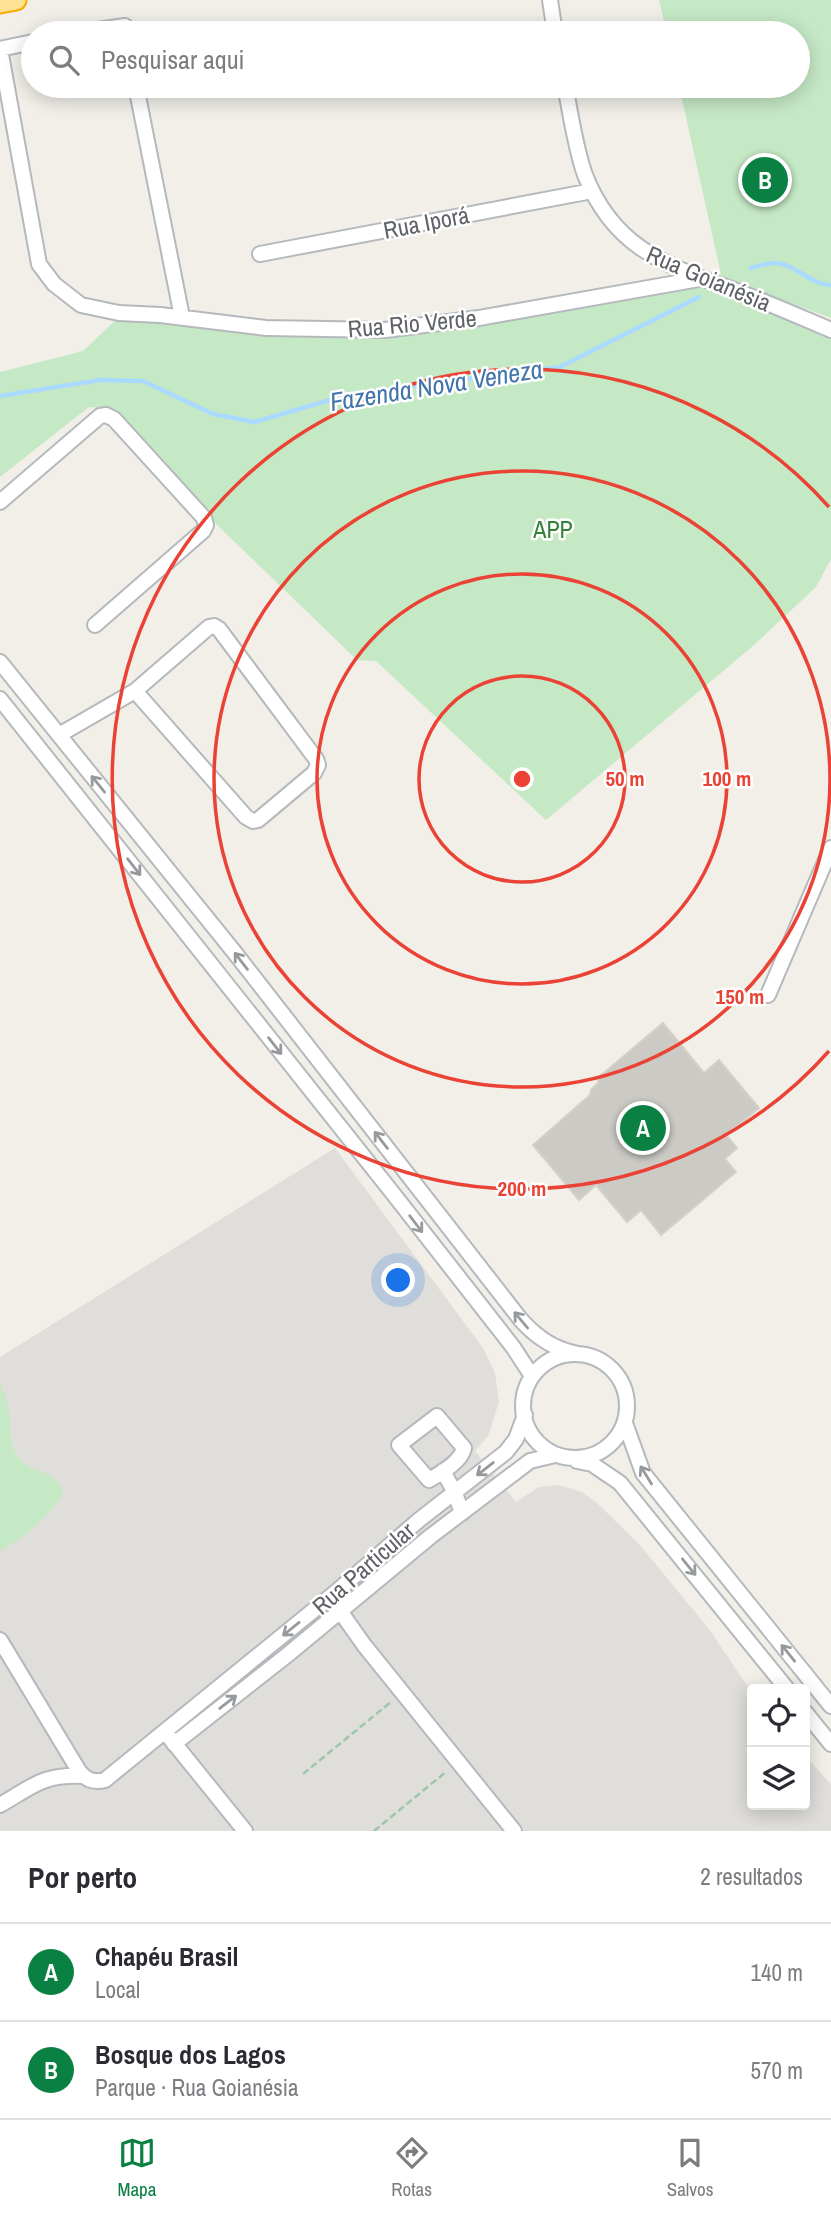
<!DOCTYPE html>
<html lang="pt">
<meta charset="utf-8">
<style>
body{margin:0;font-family:"Archivo Narrow",sans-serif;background:#f7f7f7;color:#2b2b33}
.controls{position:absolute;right:21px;bottom:21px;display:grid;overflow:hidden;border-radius:7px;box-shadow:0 4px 18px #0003}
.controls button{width:63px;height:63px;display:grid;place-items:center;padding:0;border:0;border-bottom:2px solid #e1e1e2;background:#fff;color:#2b2b33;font:35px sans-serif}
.you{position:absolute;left:399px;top:1281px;width:24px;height:24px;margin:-18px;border:5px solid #fff;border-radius:50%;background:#1a73e8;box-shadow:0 0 0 10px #1a73e833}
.badge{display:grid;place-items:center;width:46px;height:46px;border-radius:50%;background:#0b8043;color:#fff;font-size:23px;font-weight:700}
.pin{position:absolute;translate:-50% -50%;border:4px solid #fff;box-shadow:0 2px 7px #0006}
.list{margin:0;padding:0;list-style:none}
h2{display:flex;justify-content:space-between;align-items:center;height:91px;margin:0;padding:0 28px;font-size:30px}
h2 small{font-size:23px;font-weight:400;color:#7c7c81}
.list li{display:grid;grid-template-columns:46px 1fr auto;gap:21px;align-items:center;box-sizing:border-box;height:98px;padding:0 28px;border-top:2px solid #e1e1e2}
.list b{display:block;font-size:26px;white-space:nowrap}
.list p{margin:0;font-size:23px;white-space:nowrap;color:#7c7c81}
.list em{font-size:23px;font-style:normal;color:#7c7c81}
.icon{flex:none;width:38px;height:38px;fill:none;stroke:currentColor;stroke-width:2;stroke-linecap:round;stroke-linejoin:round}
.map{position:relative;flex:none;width:831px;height:1831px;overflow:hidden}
.search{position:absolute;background:#fff;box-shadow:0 4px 18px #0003;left:21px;right:21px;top:21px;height:77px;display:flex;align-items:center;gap:18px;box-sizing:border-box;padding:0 24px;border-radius:38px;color:#7c7c81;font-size:26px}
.sheet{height:287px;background:#fff}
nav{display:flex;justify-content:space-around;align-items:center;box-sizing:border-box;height:98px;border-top:2px solid #e1e1e2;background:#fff;font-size:19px;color:#7c7c81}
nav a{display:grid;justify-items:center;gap:4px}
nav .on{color:#0b8043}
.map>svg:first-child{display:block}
.industrial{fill:#e0deda}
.green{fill:#c5e8c5}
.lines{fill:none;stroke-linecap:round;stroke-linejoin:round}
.stream{stroke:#aadaff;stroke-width:4.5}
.building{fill:#cccac5;stroke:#d6d1c6;stroke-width:2}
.minor-casing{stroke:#b5b8bc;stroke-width:18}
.highway-casing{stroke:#f9ab00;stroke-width:23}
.path{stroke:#9cc7a9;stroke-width:2.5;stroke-dasharray:7 3.5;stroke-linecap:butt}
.minor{stroke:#fff;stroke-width:14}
.highway{stroke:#fde293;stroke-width:19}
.oneway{stroke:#979a9d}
.ring{fill:none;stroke:#ea4335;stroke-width:3.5}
.labels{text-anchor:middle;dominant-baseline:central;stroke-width:5;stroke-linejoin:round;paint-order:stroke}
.street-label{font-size:24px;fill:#5f6368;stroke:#fff}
.park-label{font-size:24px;fill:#348238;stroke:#fff}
.water-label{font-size:26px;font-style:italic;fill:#4174aa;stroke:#fff}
.centre{fill:#ea4335;stroke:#fff;stroke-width:3.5}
.ring-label{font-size:21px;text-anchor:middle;font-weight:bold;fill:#ea4335;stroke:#fff;stroke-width:5;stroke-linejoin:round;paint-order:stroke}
</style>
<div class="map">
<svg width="831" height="1831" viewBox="0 0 831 1831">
<rect width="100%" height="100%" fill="#f1efe8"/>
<path class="industrial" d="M335,1148L483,1348L495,1373L499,1402L488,1436L475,1451L516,1502L539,1487L559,1485L582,1492L597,1503L639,1544L709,1629L752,1693V1805H805V1756L831,1784V1831H0V1357Z"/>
<path class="green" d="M659,0H831V318L763,293L831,327V559L816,587L754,645L546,820L376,661L357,660L213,521L111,409L89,407L0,477V372L83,351L120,316L383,335L721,274L679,86H798V33H667Z
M0,1382C2,1390 6,1396 7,1403C13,1423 6,1443 21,1461C33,1475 57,1468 63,1493C48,1518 25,1537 0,1551Z"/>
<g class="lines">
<path class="stream" d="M751,268C758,266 767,263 774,263C795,263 810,285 831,285
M0,396L100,380L143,381L213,414L254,422L351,394L560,367L699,297"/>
</g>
<path class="building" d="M663,1023L704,1073L719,1060L759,1108L726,1135L737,1148L725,1159L736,1172L661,1235L641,1210L627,1222L596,1185L579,1200L533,1145L590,1095L591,1090L598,1083L599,1077Z"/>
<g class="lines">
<g class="minor-casing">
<path id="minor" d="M550,0L555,33
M76,33L125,26L126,33
M0,49L39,264L54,284L81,305L119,313L160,315L266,328L385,330L479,318L699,279
M0,49L33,42
M136,86L182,317
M565,86C571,115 575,147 585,175C617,257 679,268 752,297C778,307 805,319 831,330
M260,254L592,191
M0,502L100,416L106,415L114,419L204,518L206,525L203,531L95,625
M0,662L235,953L521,1320C537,1338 554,1349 578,1354
M0,699L395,1196L513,1347L532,1376
M59,735L135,691L246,817L253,821L258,820L314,773L318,765L316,759L219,629L214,626L209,627L135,691
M768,995L831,848
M523 1406a52 52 0 1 1 104 0a52 52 0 1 1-104 0Z
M437,1416L464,1448C461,1462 441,1473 429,1480L399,1445Z
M625,1423L643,1473L831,1706
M577,1461L592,1464L620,1483L787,1689
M443,1471L455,1493L462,1513
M340,1611L364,1645L514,1831
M0,1640L79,1771C86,1780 94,1783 105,1780L336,1592L419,1520L506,1452L516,1439L525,1415
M805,1712L831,1744
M170,1738L245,1831
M174,1744L286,1656L431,1536L530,1461L555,1455
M0,1805C33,1786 43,1774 83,1776"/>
</g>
<g class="highway-casing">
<path id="highway" d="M0,3L16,0"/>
</g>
<path class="path" d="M303,1774L392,1701
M374,1831L447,1771"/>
<use href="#minor" class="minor"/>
<use href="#highway" class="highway"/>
</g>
<defs><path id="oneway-shaft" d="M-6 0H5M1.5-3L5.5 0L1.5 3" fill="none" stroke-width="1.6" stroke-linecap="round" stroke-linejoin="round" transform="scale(1.75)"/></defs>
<g class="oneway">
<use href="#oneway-shaft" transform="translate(98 784) rotate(-129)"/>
<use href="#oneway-shaft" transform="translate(134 867) rotate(52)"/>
<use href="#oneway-shaft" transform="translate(241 961) rotate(-128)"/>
<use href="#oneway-shaft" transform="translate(275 1046) rotate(52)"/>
<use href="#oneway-shaft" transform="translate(381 1140) rotate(-128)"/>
<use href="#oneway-shaft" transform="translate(416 1224) rotate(53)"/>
<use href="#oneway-shaft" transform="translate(521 1320) rotate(-130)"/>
<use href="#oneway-shaft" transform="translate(485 1469) rotate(142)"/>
<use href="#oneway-shaft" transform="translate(646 1475) rotate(-122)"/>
<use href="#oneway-shaft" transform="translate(689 1567) rotate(51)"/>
<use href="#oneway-shaft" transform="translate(291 1629) rotate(141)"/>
<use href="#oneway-shaft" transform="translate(788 1653) rotate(-129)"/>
<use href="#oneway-shaft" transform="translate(228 1702) rotate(-38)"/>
</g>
<g class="ring">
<circle cx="522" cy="779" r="103"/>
<circle cx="522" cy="779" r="205"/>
<circle cx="522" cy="779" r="308"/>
<path d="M829 1051A410 410 0 1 1 829 507"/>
</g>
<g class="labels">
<g class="street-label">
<text transform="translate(426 222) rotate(-11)">Rua Iporá</text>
<text transform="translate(709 278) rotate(23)">Rua Goianésia</text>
<text transform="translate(412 323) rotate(-5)">Rua Rio Verde</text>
<text transform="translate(363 1568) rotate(-41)">Rua Particular</text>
</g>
<g class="park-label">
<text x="553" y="529">APP</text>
</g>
<g class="water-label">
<text transform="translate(436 385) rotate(-9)">Fazenda Nova Veneza</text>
</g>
</g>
<circle cx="522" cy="779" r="10" class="centre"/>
<g class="ring-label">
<text x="625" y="786">50 m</text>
<text x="727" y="786">100 m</text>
<text x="740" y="1004">150 m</text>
<text x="522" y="1196">200 m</text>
</g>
</svg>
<div class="controls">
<button><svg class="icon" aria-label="locate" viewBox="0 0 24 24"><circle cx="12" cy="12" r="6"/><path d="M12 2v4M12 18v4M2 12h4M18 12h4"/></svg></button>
<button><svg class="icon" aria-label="layers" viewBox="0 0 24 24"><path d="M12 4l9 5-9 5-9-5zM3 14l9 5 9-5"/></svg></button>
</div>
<div class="you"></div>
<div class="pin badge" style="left:643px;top:1128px">A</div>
<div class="pin badge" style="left:765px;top:180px">B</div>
<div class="search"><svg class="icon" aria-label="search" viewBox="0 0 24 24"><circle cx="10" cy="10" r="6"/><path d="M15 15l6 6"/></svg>Pesquisar aqui</div>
</div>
<section class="sheet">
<h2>Por perto<small>2 resultados</small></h2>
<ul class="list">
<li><span class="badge">A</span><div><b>Chapéu Brasil</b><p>Local</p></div><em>140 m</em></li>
<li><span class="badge">B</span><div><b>Bosque dos Lagos</b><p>Parque · Rua Goianésia</p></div><em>570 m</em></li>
</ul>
</section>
<nav>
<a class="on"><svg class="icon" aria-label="map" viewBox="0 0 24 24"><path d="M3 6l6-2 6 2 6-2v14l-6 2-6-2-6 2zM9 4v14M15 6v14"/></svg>Mapa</a>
<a><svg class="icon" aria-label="directions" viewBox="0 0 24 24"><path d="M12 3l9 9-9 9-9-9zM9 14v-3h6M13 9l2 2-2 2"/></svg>Rotas</a>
<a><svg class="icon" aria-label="saved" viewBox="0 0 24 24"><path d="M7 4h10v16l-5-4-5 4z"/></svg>Salvos</a>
</nav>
